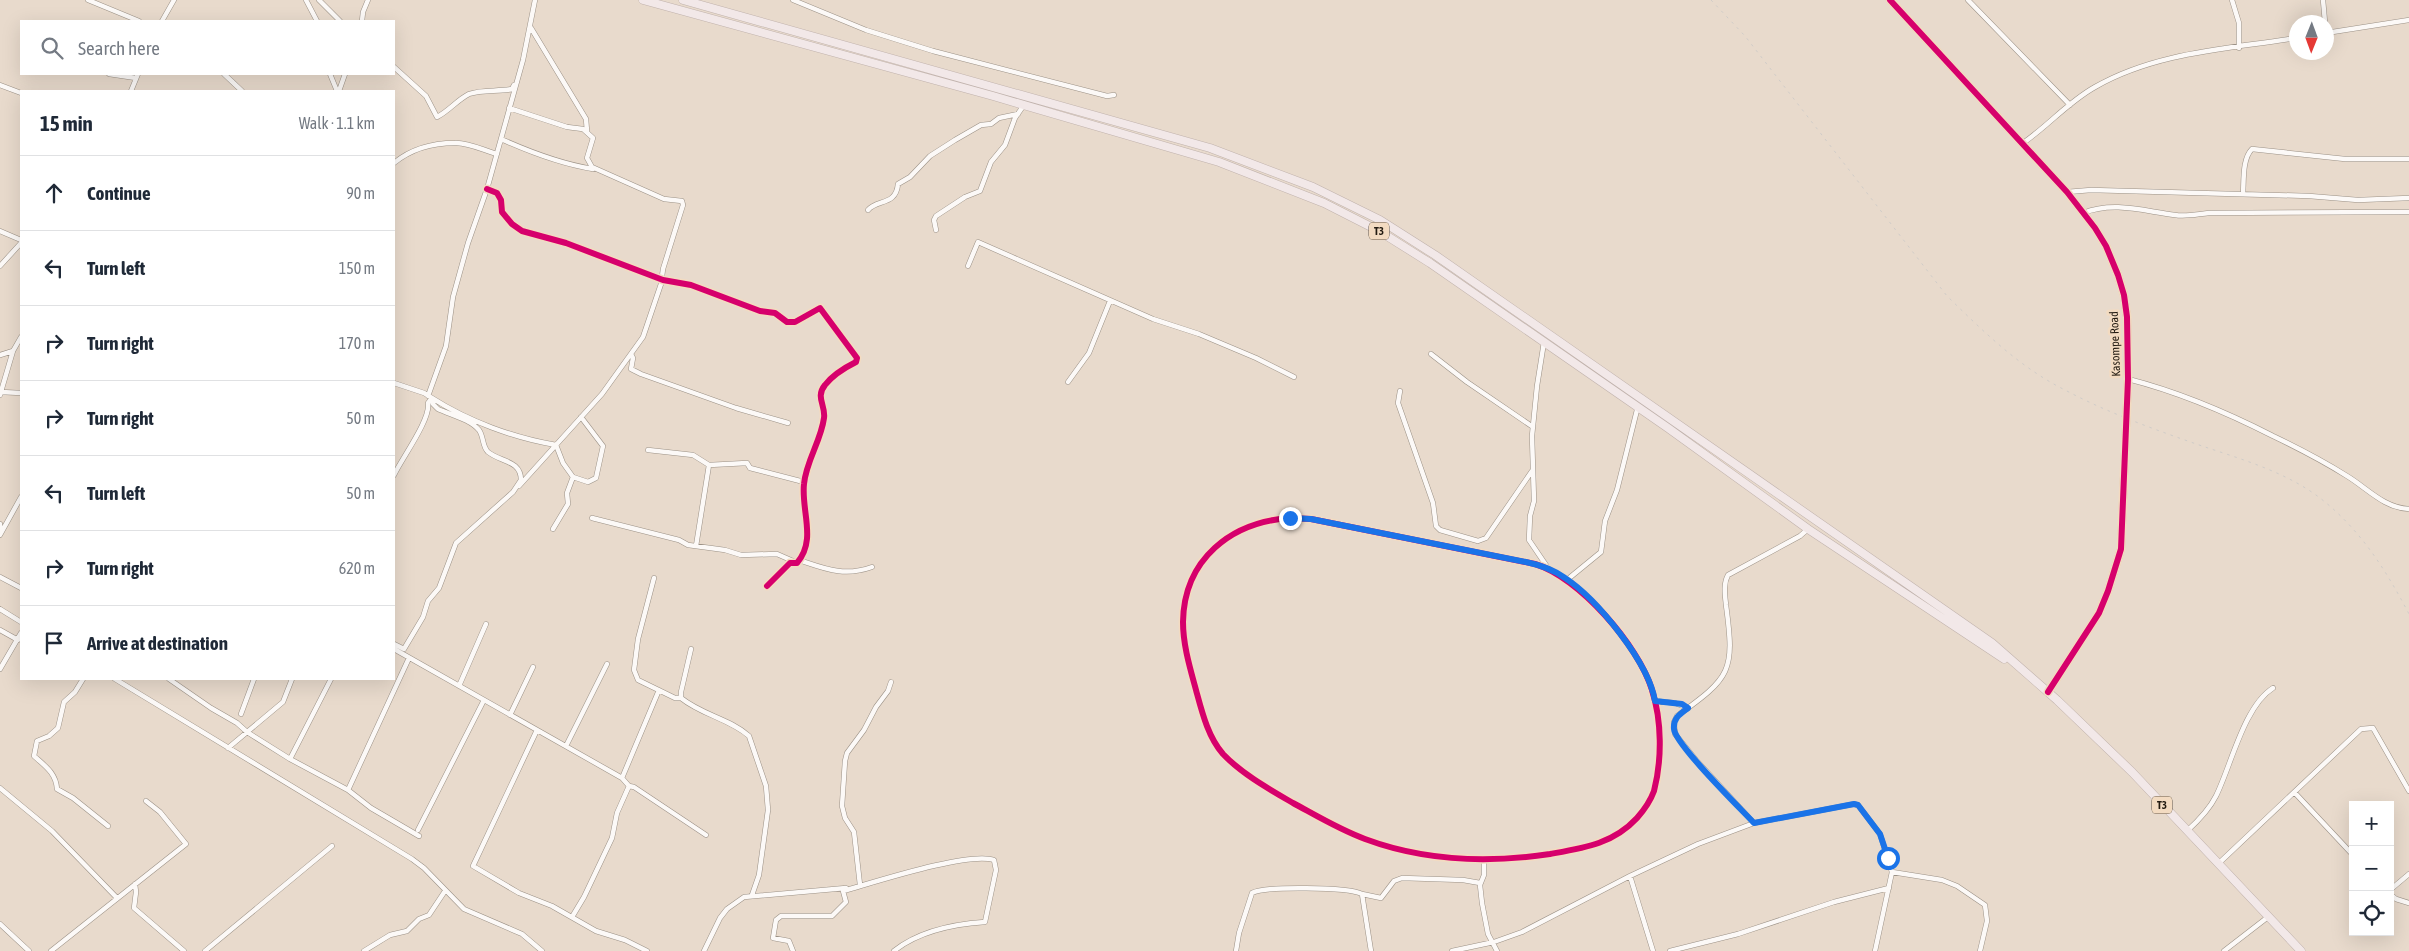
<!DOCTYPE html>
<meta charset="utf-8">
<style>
body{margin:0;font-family:"Asap Condensed",sans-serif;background:#f2f2f3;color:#1f2937}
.controls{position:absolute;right:15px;bottom:15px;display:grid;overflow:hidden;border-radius:0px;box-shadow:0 5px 20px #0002}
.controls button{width:45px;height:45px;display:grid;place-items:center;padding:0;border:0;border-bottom:1px solid #e0e1e3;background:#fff;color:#1f2937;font:25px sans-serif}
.compass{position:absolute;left:2289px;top:15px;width:45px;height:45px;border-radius:50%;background:#fff;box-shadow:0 5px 20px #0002;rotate:181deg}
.stop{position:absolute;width:15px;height:15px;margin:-11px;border:4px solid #1a73e8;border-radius:50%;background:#fff}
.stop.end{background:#1a73e8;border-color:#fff;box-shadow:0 1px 5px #0008}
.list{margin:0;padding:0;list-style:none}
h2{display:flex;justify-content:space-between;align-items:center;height:65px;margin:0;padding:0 20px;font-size:21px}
h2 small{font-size:16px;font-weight:400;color:#747a83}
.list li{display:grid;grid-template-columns:32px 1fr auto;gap:15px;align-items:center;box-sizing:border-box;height:75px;padding:0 20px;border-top:1px solid #e0e1e3}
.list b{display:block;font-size:19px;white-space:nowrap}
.list em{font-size:16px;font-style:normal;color:#747a83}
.icon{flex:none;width:28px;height:28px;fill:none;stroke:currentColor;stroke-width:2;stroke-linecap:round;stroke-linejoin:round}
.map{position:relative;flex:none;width:2409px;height:951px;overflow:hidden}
.search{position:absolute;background:#fff;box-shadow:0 5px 20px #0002;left:20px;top:20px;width:375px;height:55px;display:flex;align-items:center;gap:12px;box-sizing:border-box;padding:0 18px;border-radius:0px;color:#747a83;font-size:19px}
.panel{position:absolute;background:#fff;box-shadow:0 5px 20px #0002;left:20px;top:90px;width:375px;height:590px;border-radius:0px}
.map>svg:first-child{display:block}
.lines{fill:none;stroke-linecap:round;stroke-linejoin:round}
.street-casing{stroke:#9b9186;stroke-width:5.5}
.secondary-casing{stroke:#9b9186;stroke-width:8}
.highway-casing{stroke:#c0b2ac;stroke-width:9}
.street{stroke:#fcf9f7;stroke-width:4.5}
.secondary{stroke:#fcf9f7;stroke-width:6}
.highway{stroke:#f2e8e8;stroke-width:8}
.rail{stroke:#d0ccc8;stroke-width:1;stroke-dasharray:2.5 5;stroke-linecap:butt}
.cycleway-casing{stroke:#f3dbc1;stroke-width:9}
.cycleway{stroke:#d6006c;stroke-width:6}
.route{stroke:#1a73e8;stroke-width:6}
.labels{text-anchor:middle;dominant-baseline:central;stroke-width:5;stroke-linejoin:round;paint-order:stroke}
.shield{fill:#f3dbc1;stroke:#625546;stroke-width:1}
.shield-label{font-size:11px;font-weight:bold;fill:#241c12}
.street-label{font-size:12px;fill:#241c12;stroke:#f3dbc1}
</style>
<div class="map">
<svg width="2409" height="951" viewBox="0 0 2409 951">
<rect width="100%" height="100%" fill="#e8dacc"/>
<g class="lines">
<g class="street-casing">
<path id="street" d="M88,0L139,21
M306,0L317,21
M319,0L340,21
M793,0L866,30L933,51L1107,96L1114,95
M1968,0L2070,105
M2232,0L2239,23V48
M2323,0L2325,22
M162,21L174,0
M362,21L363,12L368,0
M531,28L586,119L587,131
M2326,33L2409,20
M394,67L426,96L437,117C449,111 457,100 469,94C483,89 498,92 512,89L514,85
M109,74L136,78
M224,74L242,91
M330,74L337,91
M0,85L21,93
M131,91L138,74
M339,91L345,74
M509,108L567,127L583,129L593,138L587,158L592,167L664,199L682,201L683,205L663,269L661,284L643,337L602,394L519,486
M501,139C530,152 561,164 593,169
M2023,143C2048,126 2068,102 2095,87C2156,52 2228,49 2296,38
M394,163C411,149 432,143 455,143C468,142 485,151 497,154
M487,189L497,193L501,200L502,212L512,224L522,231L566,243L663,280L691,285L760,311L775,313L787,322H795L820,308L857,358L856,362C846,367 832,376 825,385C815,397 826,406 824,418C821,441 806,461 804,484C801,511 817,540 797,563H790L767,586
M2067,192L2091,190L2309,196L2358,200L2409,198
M2243,194C2244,181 2242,159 2252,149L2345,159H2409
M868,210C877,199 896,206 898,184L910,177L930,156L955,140L981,125L991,124L999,118L1018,114
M2083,213C2114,201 2143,211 2175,215C2186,217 2198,214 2209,213L2409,212
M936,230L934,220L936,216L965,197L980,191L991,162L1005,145L1015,118L1024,105
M0,231L21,240
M0,266L21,243
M968,266L978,242L1153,319L1199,334L1256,358L1294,377
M1544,342L1537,386L1532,436L1534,501L1530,516L1529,540L1548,568
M631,354L633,358L631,369L641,374L736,408L788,423
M1431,354L1467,382L1533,427
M0,355L13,351
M2128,379C2179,392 2226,412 2273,436C2298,448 2323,461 2347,476C2367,488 2384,508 2409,509
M1068,382L1089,353L1110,301
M394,383L424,393L432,398L433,404L438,409C451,415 470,419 479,430C484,437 482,446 488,452C500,462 521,460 521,480L513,492L456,543L439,588L428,601L423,617L404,649L394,644
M1400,391L1398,403L1433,503L1436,526L1440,530L1478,541L1486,538L1532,471
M1,392L21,393
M0,395L13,351L21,337
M428,396L446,346L453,297L468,243L487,189L523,60L535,0
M648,450L693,455L709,465
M394,475C402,458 431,419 428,403L432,398C468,421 514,438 556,445L563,463L573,477L567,493L568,504L553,529
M573,477L588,482L596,478L603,446L581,417
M592,518L679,540L688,545L725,550L741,555L777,554L793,561
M1290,518L1311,519L1535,564C1579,577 1639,646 1652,690C1662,721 1662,760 1654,791C1650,802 1645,809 1637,818C1613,844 1584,848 1550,854C1489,863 1424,861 1365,839C1340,830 1317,816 1293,803C1269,789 1242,774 1223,754C1208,737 1202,712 1196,690C1190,668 1183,645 1183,622C1184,559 1231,522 1290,518Z
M0,524V528
M0,535L21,497
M696,546L709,465L747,463L750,468L804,482
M799,560C826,569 844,577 872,567
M0,577L21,588
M654,578L638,639L634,670L638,680L675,698H681
M1568,579L1601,552L1605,521L1617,490L1638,406
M0,609L21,622
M0,630L18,640
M394,649L622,778L629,786L634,787L706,835
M691,649L681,692V698C702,715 730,719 749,736L766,786L768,810L759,875L752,895
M0,669L21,633
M83,679L75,692L64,702L58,728L49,736L37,741L34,756C45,766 56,773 57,789L73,798L108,826
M115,679L412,859L424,868L464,909L522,934L542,951
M169,679L211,708L237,723L247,732L290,759L348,790L371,808L419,836
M459,686L486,624
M1655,701L1675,703L1688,708
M241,714L254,679
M510,715L533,667
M537,730L473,866L519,893L552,906L596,931L625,940L647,951
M566,746L607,664
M228,748L283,702L292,679
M290,759L331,679
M622,778L659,690
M0,788L52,831L117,898
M348,790L409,658
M2295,793L2353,855
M1754,823L1696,760L1675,734L1674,722L1677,716C1731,677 1735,672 1726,605C1725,595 1723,584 1728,575L1800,536L1808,529
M418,830L484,700
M2187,831C2198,821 2209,810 2216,796C2231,766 2244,706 2273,688
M1484,860V875L1480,885L1482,903L1488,934L1497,951
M2218,864L2361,729L2373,728L2409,791
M1892,872L1942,880L1957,886L1985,905L1987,921L1980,951
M1630,876L1653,951
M135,884L136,892L134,908L184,951
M860,885L854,832L845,818L842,806L845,761L847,753L864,730L876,707L888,691L891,682
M2390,890L2409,874
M1362,894L1381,898L1394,881L1402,878L1463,880L1480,883
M2390,894L2396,899L2409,903
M572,917L584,897L612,838L617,813L629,786
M0,924L29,951
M51,951L186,844L160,812L146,801
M205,951L332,846
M364,951L390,935L407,931L419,919L429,915L445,891
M704,951L720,918L727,909L744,897L846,888
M793,951L789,941L773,938L776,920L781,916H832L846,902L843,891C872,883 969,851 994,860L996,870L985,922C955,924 919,931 894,951
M1236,951L1239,933L1252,893C1264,886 1348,887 1362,894L1371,951
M1452,951L1494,942L1522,932L1630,876L1698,844L1754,823L1854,804L1858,805L1880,834L1892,872L1875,951
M1670,951L1738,934L1834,902L1889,888
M2224,951L2268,917"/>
</g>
<g class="secondary-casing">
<path id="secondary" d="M1890,0L2067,192L2095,228L2106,246L2118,275L2124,295L2127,317L2128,379L2121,549L2108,591L2099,613L2048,692"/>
</g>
<g class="highway-casing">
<path id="highway" d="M643,0L993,96L1219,162L1324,203L1379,231L1430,263L1668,428L1808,529L2004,659
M683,0L1210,148L1313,187L1380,220L1435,255L1992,643L2057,700L2132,772L2301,951"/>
</g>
<use href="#street" class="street"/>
<use href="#secondary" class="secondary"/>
<use href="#highway" class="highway"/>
<path class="rail" d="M1711,0L1745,36L1947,296C1983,331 2019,367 2065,390C2108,413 2156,430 2202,446C2241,459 2286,472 2320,498C2360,529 2386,570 2409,614"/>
<g class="cycleway-casing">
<path id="cycleway" d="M1890,0L2067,192L2095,228L2106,246L2118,275L2124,295L2127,317L2128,379L2121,549L2108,591L2099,613L2048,692
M487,189L497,193L501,200L502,212L512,224L522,231L566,243L663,280L691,285L760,311L775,313L787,322H795L820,308L857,358L856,362C846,367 832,376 825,385C815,397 826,406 824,418C821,441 806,461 804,484C801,511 817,540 797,563H790L767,586
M1290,518L1311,519L1535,564C1579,577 1639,646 1652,690C1662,721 1662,760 1654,791C1650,802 1645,809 1637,818C1613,844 1584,848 1550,854C1489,863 1424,861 1365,839C1340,830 1317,816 1293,803C1269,789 1242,774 1223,754C1208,737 1202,712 1196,690C1190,668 1183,645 1183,622C1184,559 1231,522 1290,518Z"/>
</g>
<use href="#cycleway" class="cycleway"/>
</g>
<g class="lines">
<path class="route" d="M1290,518L1311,519L1526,562C1540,565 1553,569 1565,578C1597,599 1649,663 1655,701L1682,704L1688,708C1680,714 1673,718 1674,729C1675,744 1740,808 1754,823L1854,804L1858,805L1880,834L1888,858"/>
</g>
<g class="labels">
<g class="shield">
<rect x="1369" y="222.5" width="20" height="17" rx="4"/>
<rect x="2152" y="796.5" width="20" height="17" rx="4"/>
</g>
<g class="shield-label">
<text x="1379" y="231">T3</text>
<text x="2162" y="805">T3</text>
</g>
<g class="street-label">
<text transform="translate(2115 344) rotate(-92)">Kasompe Road</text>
</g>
</g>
</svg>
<div class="controls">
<button>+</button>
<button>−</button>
<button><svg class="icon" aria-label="locate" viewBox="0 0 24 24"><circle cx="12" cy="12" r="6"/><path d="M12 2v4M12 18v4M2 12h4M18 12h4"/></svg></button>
</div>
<svg class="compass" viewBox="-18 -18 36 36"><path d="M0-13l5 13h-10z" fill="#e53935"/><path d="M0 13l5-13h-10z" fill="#747a83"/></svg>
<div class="stop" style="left:1888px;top:858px"></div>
<div class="stop end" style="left:1290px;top:518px"></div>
<div class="search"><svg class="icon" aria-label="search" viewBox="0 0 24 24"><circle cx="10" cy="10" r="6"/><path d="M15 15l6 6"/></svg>Search here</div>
<section class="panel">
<h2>15 min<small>Walk · 1.1 km</small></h2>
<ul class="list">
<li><svg class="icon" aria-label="ahead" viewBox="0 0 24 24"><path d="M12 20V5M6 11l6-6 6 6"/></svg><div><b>Continue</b></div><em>90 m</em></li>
<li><svg class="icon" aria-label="left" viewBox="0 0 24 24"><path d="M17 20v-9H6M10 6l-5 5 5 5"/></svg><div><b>Turn left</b></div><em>150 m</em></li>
<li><svg class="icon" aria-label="right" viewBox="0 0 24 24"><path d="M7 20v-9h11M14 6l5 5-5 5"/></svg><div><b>Turn right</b></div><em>170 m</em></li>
<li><svg class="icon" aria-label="right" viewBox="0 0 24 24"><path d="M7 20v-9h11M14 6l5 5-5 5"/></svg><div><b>Turn right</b></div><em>50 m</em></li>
<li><svg class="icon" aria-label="left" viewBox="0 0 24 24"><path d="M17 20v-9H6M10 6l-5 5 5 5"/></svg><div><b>Turn left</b></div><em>50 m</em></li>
<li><svg class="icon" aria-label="right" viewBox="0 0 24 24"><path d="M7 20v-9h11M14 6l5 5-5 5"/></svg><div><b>Turn right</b></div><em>620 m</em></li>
<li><svg class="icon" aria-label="arrive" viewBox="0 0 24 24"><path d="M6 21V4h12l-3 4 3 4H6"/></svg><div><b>Arrive at destination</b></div></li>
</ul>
</section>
</div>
